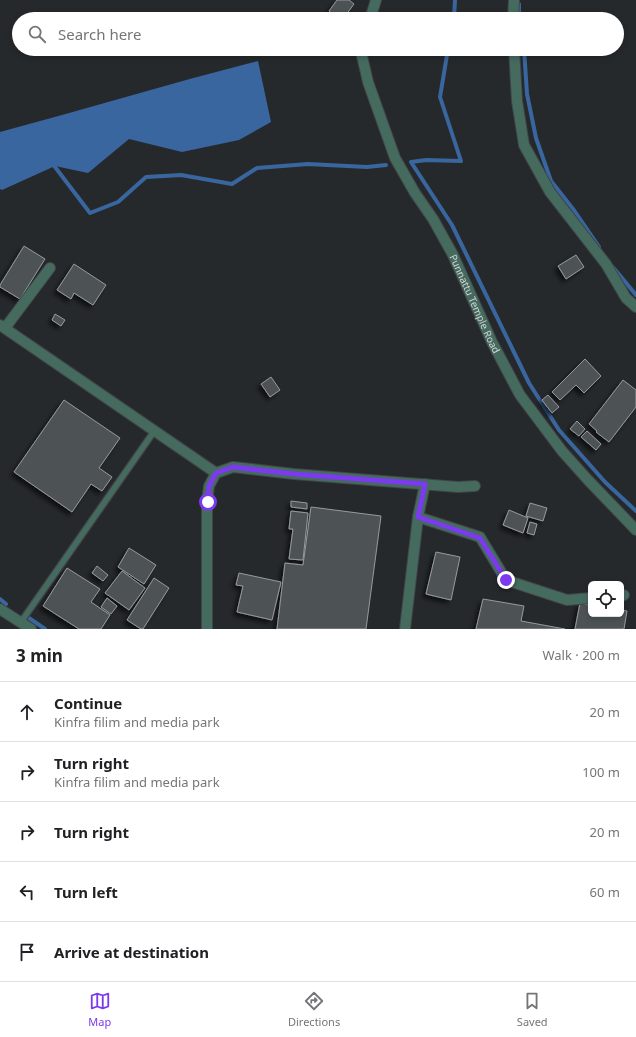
<!DOCTYPE html>
<meta charset="utf-8">
<style>
body{margin:0;font-family:"Noto Sans",sans-serif;background:#f6f6f6;color:#202124}
.controls{position:absolute;right:12px;bottom:12px;display:grid;overflow:hidden;border-radius:6px;box-shadow:0 2px 6px #0003}
.controls button{width:36px;height:36px;display:grid;place-items:center;padding:0;border:0;border-bottom:1px solid #e0e0e0;background:#fff;color:#202124;font:20px sans-serif}
.stop{position:absolute;width:12px;height:12px;margin:-9px;border:3px solid #7c3aed;border-radius:50%;background:#fff}
.stop.end{background:#7c3aed;border-color:#fff;box-shadow:0 1px 4px #0008}
.list{margin:0;padding:0;list-style:none}
h2{display:flex;justify-content:space-between;align-items:center;height:52px;margin:0;padding:0 16px;font-size:17px}
h2 small{font-size:13px;font-weight:400;color:#757577}
.list li{display:grid;grid-template-columns:26px 1fr auto;gap:12px;align-items:center;box-sizing:border-box;height:60px;padding:0 16px;border-top:1px solid #e0e0e0}
.list b{display:block;font-size:15px;white-space:nowrap}
.list p{margin:0;font-size:13px;white-space:nowrap;color:#757577}
.list em{font-size:13px;font-style:normal;color:#757577}
.icon{flex:none;width:22px;height:22px;fill:none;stroke:currentColor;stroke-width:2;stroke-linecap:round;stroke-linejoin:round}
.map{position:relative;flex:none;width:636px;height:629px;overflow:hidden}
.search{position:absolute;background:#fff;box-shadow:0 2px 6px #0003;left:12px;right:12px;top:12px;height:44px;display:flex;align-items:center;gap:10px;box-sizing:border-box;padding:0 14px;border-radius:22px;color:#757577;font-size:15px}
.sheet{height:352px;background:#fff}
nav{display:flex;justify-content:space-around;align-items:center;box-sizing:border-box;height:56px;border-top:1px solid #e0e0e0;background:#fff;font-size:11px;color:#757577}
nav a{display:grid;justify-items:center;gap:2px}
nav .on{color:#7c3aed}
.map>svg:first-child{display:block}
.water{fill:#39669f}
.lines{fill:none;stroke-linecap:round;stroke-linejoin:round}
.stream{stroke:#39669f;stroke-width:4}
.building{fill:#4e5255;stroke:#969a9e;filter:url(#shadow)}
.service-casing{stroke:#424447;stroke-width:8}
.minor-casing{stroke:#424447;stroke-width:12}
.service{stroke:#456b5f;stroke-width:5.5}
.minor{stroke:#456b5f;stroke-width:10}
.route{stroke:#7c3aed;stroke-width:5}
.labels{text-anchor:middle;dominant-baseline:central;stroke-width:3;stroke-linejoin:round;paint-order:stroke}
.street-label{font-size:10px;fill:#d2d4d6;stroke:#1d2023}
</style>
<div class="map">
<svg width="636" height="629" viewBox="0 0 636 629">
<defs>
<filter id="shadow"><feDropShadow dx="-3.5" dy="3.5" stdDeviation="2" flood-color="#0009"/></filter>
</defs>
<rect width="100%" height="100%" fill="#26292c"/>
<path class="water" d="M258,61L271,122L239,140L182,152L129,139L88,173L55,166L2,190L0,189V132C86,109 171,83 258,61Z"/>
<g class="lines">
<path class="stream" d="M519,4V19
M454,19L455,0
M448,49L440,97L461,161L426,160L411,162L452,225L529,383L559,430L605,482L636,511
M524,49L527,94L536,138L551,181L573,209L599,247
M52,163L90,213L118,202L146,177L181,175L232,184L257,168L308,164L367,167L386,165
M612,266L636,295
M0,599L6,604
M29,618L45,629"/>
</g>
<path class="building" d="M337,0H349L354,4L343,19H340L329,11Z
M24,246L45,259L20,299L0,287V285Z
M576,255L584,267L566,279L558,266Z
M74,264L106,285L93,305L74,293L71,299L57,290Z
M55,314L65,320L61,326L52,320Z
M585,359L601,376L584,393L576,385L560,400L552,392Z
M271,377L280,390L270,397L261,384Z
M623,380L636,390V407L609,442L596,432L597,431L589,424Z
M548,395L559,407L552,413L542,400Z
M64,400L120,438L99,468L112,477L102,491L91,484L72,512L14,472Z
M577,421L585,429L579,436L570,429Z
M587,431L601,444L596,450L581,437Z
M291,501L307,503V509L291,507Z
M530,503L547,508L543,521L526,516Z
M311,507L381,516L366,629H277L285,563L303,565Z
M509,510L528,518L523,533L503,525Z
M291,511L308,513L303,560L289,559L293,529H289Z
M530,522L537,524L534,535L527,533Z
M129,548L156,565L144,584L118,567Z
M436,552L460,557L451,600L426,594Z
M97,566L108,575L103,581L92,573Z
M67,568L100,589L91,602L110,615L101,629H79L43,606Z
M122,571L145,588L129,610L105,593Z
M239,573L281,582L272,620L237,612L243,586L236,585Z
M154,578L169,588L143,629H141L127,620Z
M107,598L117,606L111,614L101,607Z
M483,599L524,606L521,621L565,629H476Z
M580,603L591,605V614H621V610L627,611L624,629H575Z"/>
<g class="lines">
<g class="service-casing">
<path id="service" d="M21,622L155,430"/>
</g>
<g class="minor-casing">
<g id="minor">
<path d="M370,19L376,0"/>
<path d="M513,19L514,0"/>
<path id="s1" d="M362,49V56L368,82L395,158L415,193L433,219L453,255L492,342L520,395L562,451L588,480L636,530"/>
<path d="M514,49L517,101L524,145L550,192L606,264L626,298L636,307"/>
<path d="M0,325L216,473"/>
<path d="M5,328L50,268"/>
<path d="M418,517L480,537L506,580L567,600L591,598"/>
<path d="M621,596L624,595"/>
<path d="M0,609L31,629"/>
<path d="M207,629V502L209,486L216,473L233,467L294,474L458,487L475,486"/>
<path d="M405,629L418,517L425,484"/>
</g>
</g>
<use href="#service" class="service"/>
<use href="#minor" class="minor"/>
</g>
<g class="lines">
<path class="route" d="M208,502L209,486L216,473L233,467L294,474L425,484L418,517L480,538L506,580"/>
</g>
<g class="labels">
<g class="street-label">
<text stroke="none"><textPath href="#s1" startOffset="281">Punnattu Temple Road</textPath></text>
</g>
</g>
</svg>
<div class="controls">
<button><svg class="icon" aria-label="locate" viewBox="0 0 24 24"><circle cx="12" cy="12" r="6"/><path d="M12 2v4M12 18v4M2 12h4M18 12h4"/></svg></button>
</div>
<div class="stop" style="left:208px;top:502px"></div>
<div class="stop end" style="left:506px;top:580px"></div>
<div class="search"><svg class="icon" aria-label="search" viewBox="0 0 24 24"><circle cx="10" cy="10" r="6"/><path d="M15 15l6 6"/></svg>Search here</div>
</div>
<section class="sheet">
<h2>3 min<small>Walk · 200 m</small></h2>
<ul class="list">
<li><svg class="icon" aria-label="ahead" viewBox="0 0 24 24"><path d="M12 20V5M6 11l6-6 6 6"/></svg><div><b>Continue</b><p>Kinfra filim and media park</p></div><em>20 m</em></li>
<li><svg class="icon" aria-label="right" viewBox="0 0 24 24"><path d="M7 20v-9h11M14 6l5 5-5 5"/></svg><div><b>Turn right</b><p>Kinfra filim and media park</p></div><em>100 m</em></li>
<li><svg class="icon" aria-label="right" viewBox="0 0 24 24"><path d="M7 20v-9h11M14 6l5 5-5 5"/></svg><div><b>Turn right</b></div><em>20 m</em></li>
<li><svg class="icon" aria-label="left" viewBox="0 0 24 24"><path d="M17 20v-9H6M10 6l-5 5 5 5"/></svg><div><b>Turn left</b></div><em>60 m</em></li>
<li><svg class="icon" aria-label="arrive" viewBox="0 0 24 24"><path d="M6 21V4h12l-3 4 3 4H6"/></svg><div><b>Arrive at destination</b></div></li>
</ul>
</section>
<nav>
<a class="on"><svg class="icon" aria-label="map" viewBox="0 0 24 24"><path d="M3 6l6-2 6 2 6-2v14l-6 2-6-2-6 2zM9 4v14M15 6v14"/></svg>Map</a>
<a><svg class="icon" aria-label="directions" viewBox="0 0 24 24"><path d="M12 3l9 9-9 9-9-9zM9 14v-3h6M13 9l2 2-2 2"/></svg>Directions</a>
<a><svg class="icon" aria-label="saved" viewBox="0 0 24 24"><path d="M7 4h10v16l-5-4-5 4z"/></svg>Saved</a>
</nav>
